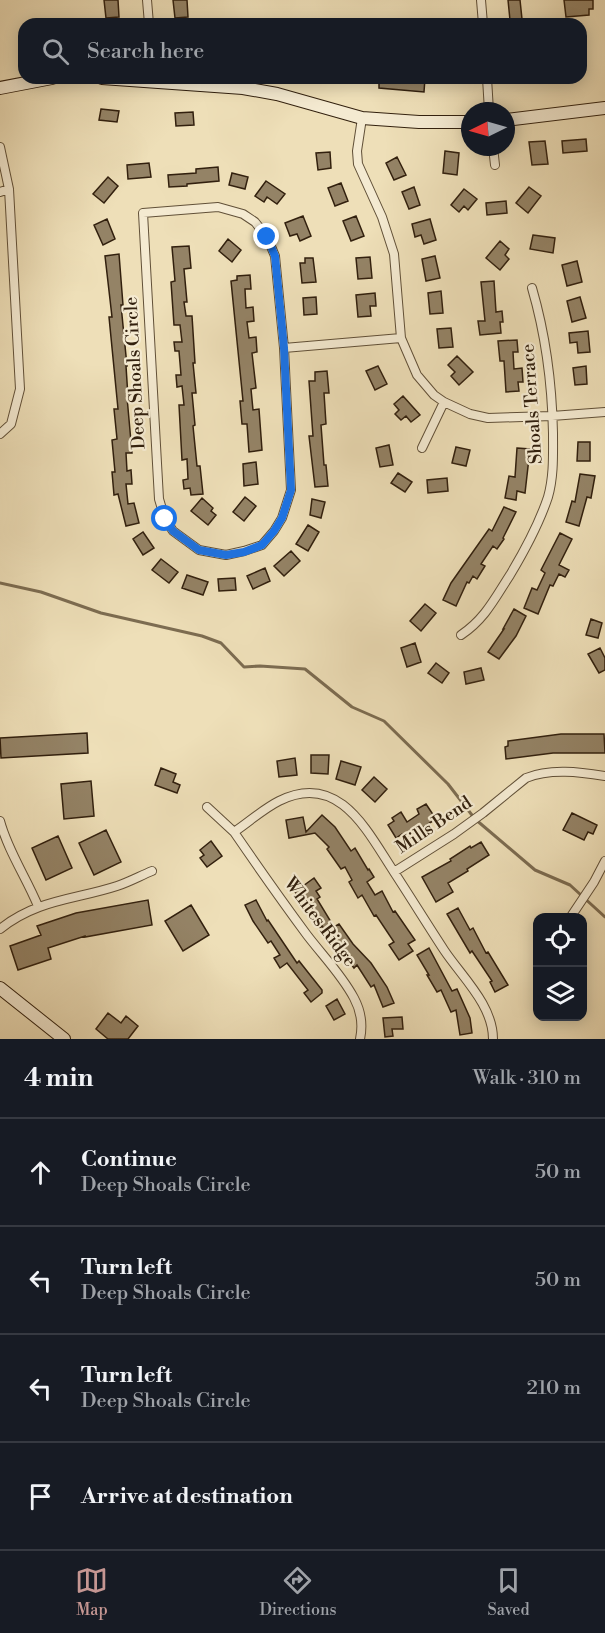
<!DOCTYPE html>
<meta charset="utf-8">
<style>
body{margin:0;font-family:"Libre Bodoni",serif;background:#242831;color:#f1f3f6}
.controls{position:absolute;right:18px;bottom:18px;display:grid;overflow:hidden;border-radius:12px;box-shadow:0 3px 15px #0003}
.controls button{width:54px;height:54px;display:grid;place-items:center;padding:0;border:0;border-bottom:2px solid #363941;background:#171b24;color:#f1f3f6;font:30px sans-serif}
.compass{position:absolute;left:461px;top:102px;width:54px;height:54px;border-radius:50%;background:#171b24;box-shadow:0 3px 15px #0003;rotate:265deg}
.stop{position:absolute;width:18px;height:18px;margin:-14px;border:4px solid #1a73e8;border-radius:50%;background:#fff}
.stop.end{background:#1a73e8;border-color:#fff;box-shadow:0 2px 6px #0008}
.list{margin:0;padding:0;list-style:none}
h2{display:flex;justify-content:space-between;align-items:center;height:78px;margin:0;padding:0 24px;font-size:26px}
h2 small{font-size:20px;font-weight:400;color:#9ea1a6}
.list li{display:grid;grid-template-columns:39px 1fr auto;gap:18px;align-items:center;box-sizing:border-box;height:108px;padding:0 24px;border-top:2px solid #363941}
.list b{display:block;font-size:22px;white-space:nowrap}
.list p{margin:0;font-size:20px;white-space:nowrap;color:#9ea1a6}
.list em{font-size:20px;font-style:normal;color:#9ea1a6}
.icon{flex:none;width:33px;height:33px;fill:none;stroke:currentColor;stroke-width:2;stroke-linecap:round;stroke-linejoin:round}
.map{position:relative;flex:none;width:605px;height:1039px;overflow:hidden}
.search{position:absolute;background:#171b24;box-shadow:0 3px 15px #0003;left:18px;right:18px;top:18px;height:66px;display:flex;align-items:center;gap:15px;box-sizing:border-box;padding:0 21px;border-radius:18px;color:#9ea1a6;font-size:22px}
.sheet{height:510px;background:#171b24}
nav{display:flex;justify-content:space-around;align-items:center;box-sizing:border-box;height:84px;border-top:2px solid #363941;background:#171b24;font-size:16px;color:#9ea1a6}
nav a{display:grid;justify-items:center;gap:3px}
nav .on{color:#c59692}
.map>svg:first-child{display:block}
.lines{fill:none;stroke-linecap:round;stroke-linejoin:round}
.stream{stroke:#7c6c51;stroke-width:3}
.building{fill:#948366;stroke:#32200e;stroke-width:1.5}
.street-casing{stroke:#615038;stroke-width:10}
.secondary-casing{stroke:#32200e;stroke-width:14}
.street{stroke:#f4ead1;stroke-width:8}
.secondary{stroke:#f4ead1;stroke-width:12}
.route{stroke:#1a73e8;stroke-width:8}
.labels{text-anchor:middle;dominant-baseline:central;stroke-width:4.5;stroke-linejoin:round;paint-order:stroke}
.street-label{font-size:18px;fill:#32200e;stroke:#f4ead1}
</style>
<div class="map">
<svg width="605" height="1039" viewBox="0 0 605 1039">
<rect width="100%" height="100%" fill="#eedfb8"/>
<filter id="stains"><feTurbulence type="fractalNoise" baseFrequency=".00333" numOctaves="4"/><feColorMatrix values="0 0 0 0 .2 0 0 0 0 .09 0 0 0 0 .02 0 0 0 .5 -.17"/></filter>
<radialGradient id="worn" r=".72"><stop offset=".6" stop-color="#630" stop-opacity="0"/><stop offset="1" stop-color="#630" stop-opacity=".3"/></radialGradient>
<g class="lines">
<path class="stream" d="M0,583L41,592L101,613L202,636L221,643L244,667L260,666L305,669L352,707L384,721L448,784L475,819L535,870L570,885L605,917"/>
</g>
<path class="building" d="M104,0H118L119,17L106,18Z
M173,0H187L188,17L175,18Z
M508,0H520L522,19L510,20Z
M564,0H593V9H589V15L566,17Z
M379,78H425L424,92L379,88Z
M101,109L119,111L117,122L99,120Z
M193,112L194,125L176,126L175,113Z
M586,139L587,151L563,153L562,141Z
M545,141L548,164L532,165L529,142Z
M445,151L459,153L457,175L443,173Z
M330,152L331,168L318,170L316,153Z
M397,157L406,175L394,180L386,163Z
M149,163L151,177L128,179L127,165Z
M218,167L219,181L187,184V186L169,187L168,175L196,173V169Z
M232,173L248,177L245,189L229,185Z
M108,177L118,186L104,203L93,194Z
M266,181L285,194L277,204L267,197L264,202L255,196Z
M341,183L348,201L335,206L328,188Z
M414,187L420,205L409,209L402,192Z
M529,187L541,196L528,213L516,203Z
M464,189L477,199L468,210L464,206L459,212L451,205Z
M506,201L507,213L487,215L486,203Z
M303,216L311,236L300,241L297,234L290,236L285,223Z
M356,216L364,236L351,241L343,221Z
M107,219L115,239L103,245L94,225Z
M430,219L436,240L424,244L421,235L415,237L412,224Z
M533,235L555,238L553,253L530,249Z
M228,239L241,250L232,262L219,251Z
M500,241L509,249L505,255L509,259L500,270L486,258Z
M189,246L191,268L184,269L187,302H184L186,316H192L195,363H193L196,393H192L195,425L193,426L197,466H200L203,494L191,495L190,488L184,489L183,480L188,479L187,459L182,460L179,405H184L182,386L177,387L176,375H181L179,351H175L174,342H182L180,325H174L171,282L175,281L172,247Z
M119,254L123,305H121L127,366H126L128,397H127L132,453H126L127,471L131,470L132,484H126L128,504L134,503L139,523L126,526L118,494L114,495L112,472H115L112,440L117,439L114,409H118L109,317H112L105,256Z
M435,256L440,278L426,281L422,259Z
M370,257L372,278L358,279L356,258Z
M305,258H313L316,282L302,283L300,263H305Z
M577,261L582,282L567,286L562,265Z
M250,275L251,289H245L246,308L253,307L254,321L247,322L249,338L256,337L257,352L252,353L256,388L251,389L253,410L259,409L262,450L249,452L247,424H242L240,401H243L231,281L237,280V276Z
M494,281L496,312L502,311L503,322H500L501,333L480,335L478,321H485L481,282Z
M441,291L443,313L430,314L428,293Z
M375,293L376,306H370L371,316L358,317L356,295Z
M316,297L317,314L304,315L303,298Z
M580,297L586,318L572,322L567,301Z
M451,328L453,347L439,348L437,329Z
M588,331L590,352L578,353L577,342L570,343L569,333Z
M517,340L518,352H513L514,369L522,368L523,382H518L519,391L506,392L504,361H500L498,341Z
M457,356L473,372L459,385L451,376L455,372L448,365Z
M378,366L387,384L375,390L366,371Z
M586,366L587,384L575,385L573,368Z
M327,371L329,393H324L326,424L321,425L324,465H326L328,486L315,487L309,436H313L309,381H315V372Z
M403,396L420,415L411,422L406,416L401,420L395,414L399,410L394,404Z
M578,442H590V461H577Z
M389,445L393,465L380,467L376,448Z
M456,447L470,450L466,466L452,463Z
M517,448L530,449L525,493L517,491L516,500L505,498L509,476L515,477Z
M256,462L258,484L244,486L243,464Z
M398,473L412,482L405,492L391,483Z
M580,474L595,476L591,498L587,497L579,526L566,522L572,501L575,502Z
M447,478L448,491L428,493L427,480Z
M245,497L256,506L244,521L233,512Z
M202,498L213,508L211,511L216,515L208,525L191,511Z
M312,499L325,502L321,518L310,515Z
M504,507L516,512L503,538L504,539L497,549L493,546L481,564L485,566L477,579L473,576L469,583L467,582L456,606L443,600L451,583L489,529L492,531Z
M308,525L319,532L308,551L296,544Z
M143,532L154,548L143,555L133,539Z
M560,533L572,539L559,565L569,570L565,577L559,574L553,586L550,585L538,614L524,608L532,588L537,590L545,573L541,570Z
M291,551L300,561L284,576L274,566Z
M161,559L178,572L169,583L152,570Z
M265,568L270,581L253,589L247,576Z
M187,575L208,582L203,595L182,588Z
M235,578L236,590L219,591L218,579Z
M425,604L436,613L421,631L410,621Z
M514,609L526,616L516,636L499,659L488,652L504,629H503Z
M591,619L602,623L598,638L586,635Z
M415,643L421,662L407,667L401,648Z
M600,648L605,658V670L599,673L588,654Z
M436,663L449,673L442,683L428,673Z
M481,668L484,680L466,684L464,672Z
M87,733L88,753L1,758L0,738Z
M561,734H604L605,753H553L506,759L505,747L508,746V741Z
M311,755H329L328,774L311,773Z
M295,758L297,775L279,777L277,761Z
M341,761L361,767L355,785L336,779Z
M161,768L176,774L173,782L180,785L177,793L155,785Z
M374,777L387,789L375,802L362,790Z
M91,781L94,816L64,819L61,784Z
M426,804L436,819L414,833L415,835L406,841L402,834L396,838L388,825L394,821L392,818L401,812L407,822L419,814L417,809Z
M572,813L597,825L593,834L588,832L584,840L563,830Z
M322,815L335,827L351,851L355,848L368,870L369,869L374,877L367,882L375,895L382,891L393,912L395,911L415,940L408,944L413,951L399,960L389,945L394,942L376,915L374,916L362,895L358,898L349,882L352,880L345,867L341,869L327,849L329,847L315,833L289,838L286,820L303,817L306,832Z
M106,830L121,862L94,875L79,843Z
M58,836L72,868L46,880L32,848Z
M211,841L222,856L207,867L200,858L204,855L200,850Z
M481,842L489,855L467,869L468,871L448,883L453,892L436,902L422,877L451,861L450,859L470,846L471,848Z
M314,878L321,888L316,891L320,897L317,899L334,927L339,924L353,944L371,963L387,987L394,1003L383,1007L374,985L371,987L357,965L354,968L322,926L320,928L307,906L306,907L295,892Z
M148,900L152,925L85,937V936L48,948L51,959L18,970L10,946L41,935L37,926L76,913Z
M256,900L267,921L268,920L297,963L299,961L322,990V993L311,1002L304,993L308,990L287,963L280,968L274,958L280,955L271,941L268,943L253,921L245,905Z
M191,905L209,935L183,951L165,921Z
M458,908L470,930L473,928L486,953L488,952L508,985L495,992L490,982L492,981L472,951L470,953L447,914Z
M429,948L452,991L457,989L470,1018L472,1033L460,1035L456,1010L451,1012L441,990L437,992L427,975H429L417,955Z
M337,999L345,1014L334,1020L326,1006Z
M108,1013L121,1023L126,1016L138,1026L128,1039H108L96,1029Z
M402,1017L403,1029H392L393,1036L385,1037L383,1018Z"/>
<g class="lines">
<g class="street-casing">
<path id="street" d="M147,0L149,24
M481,0L483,24
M487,78L489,111
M362,118L357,151L358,164L382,217L394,254L401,338L417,375L434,395L444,402L470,414L488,418L552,416L605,412
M0,147L9,189L20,389L11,424L0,434
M493,147L495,165
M0,192L9,189
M218,207L243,214L255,222L267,237L275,256L284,348L291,490L282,518L274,531L262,545L244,551L226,555L199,550L173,531L165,519L159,499L143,213Z
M284,348L401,338
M422,448L444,402
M461,635C485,619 495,598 510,575C525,550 539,524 548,497C554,476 553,454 553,433C552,383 546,336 532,288
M207,807L234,832
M0,821C8,851 26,877 38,906
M570,918L594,882L605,861
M0,929C38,899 74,900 117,886C129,882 140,876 152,871
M360,1039C363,1025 361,1011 354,998C342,975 323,956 307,935C282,901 258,867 234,832C249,822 263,809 279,801C339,771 367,831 394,872
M493,1039C493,1005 462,977 444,950C427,924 411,898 394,872L454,834L483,813L526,778C550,768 580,772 605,776"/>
</g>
<g class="secondary-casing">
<path id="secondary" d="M102,78L243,88L277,94L362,118L419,122H470
M0,88L52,78
M506,120L605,108
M0,988L64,1039"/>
</g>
<use href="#street" class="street"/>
<use href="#secondary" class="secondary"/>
</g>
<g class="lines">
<path class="route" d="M165,519L173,531L199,550L226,555L244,552L262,545L274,531L282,518L291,490L284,348L275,256L267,237"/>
</g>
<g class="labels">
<g class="street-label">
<text transform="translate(135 373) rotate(-93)">Deep Shoals Circle</text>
<text transform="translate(532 404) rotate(-94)">Shoals Terrace</text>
<text transform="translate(434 825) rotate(-34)">Mills Bend</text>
<text transform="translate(320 922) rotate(53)">Whites Ridge</text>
</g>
</g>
<rect width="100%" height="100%" filter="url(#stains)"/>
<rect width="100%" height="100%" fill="url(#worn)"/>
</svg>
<div class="controls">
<button><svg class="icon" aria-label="locate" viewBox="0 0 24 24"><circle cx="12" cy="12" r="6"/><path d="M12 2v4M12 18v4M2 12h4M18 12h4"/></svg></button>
<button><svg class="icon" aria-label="layers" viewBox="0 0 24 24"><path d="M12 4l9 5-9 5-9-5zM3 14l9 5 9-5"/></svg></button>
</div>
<svg class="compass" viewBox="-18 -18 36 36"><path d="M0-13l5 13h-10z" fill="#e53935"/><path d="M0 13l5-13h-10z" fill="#9ea1a6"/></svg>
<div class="stop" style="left:165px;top:519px"></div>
<div class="stop end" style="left:267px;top:237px"></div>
<div class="search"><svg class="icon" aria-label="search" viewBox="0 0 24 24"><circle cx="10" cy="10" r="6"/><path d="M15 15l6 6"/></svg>Search here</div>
</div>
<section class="sheet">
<h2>4 min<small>Walk · 310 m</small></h2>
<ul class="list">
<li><svg class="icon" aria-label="ahead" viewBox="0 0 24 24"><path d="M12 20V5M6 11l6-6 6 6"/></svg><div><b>Continue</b><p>Deep Shoals Circle</p></div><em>50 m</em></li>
<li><svg class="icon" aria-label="left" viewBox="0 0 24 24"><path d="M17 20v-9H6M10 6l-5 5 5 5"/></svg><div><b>Turn left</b><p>Deep Shoals Circle</p></div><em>50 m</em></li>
<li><svg class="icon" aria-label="left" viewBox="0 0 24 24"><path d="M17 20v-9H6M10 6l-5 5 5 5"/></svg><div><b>Turn left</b><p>Deep Shoals Circle</p></div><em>210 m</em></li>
<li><svg class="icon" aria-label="arrive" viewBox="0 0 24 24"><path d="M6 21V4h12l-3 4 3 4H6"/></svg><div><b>Arrive at destination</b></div></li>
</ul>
</section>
<nav>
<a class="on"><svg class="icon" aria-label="map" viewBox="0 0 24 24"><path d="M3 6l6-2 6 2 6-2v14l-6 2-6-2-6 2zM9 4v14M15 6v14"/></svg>Map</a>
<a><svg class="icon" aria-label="directions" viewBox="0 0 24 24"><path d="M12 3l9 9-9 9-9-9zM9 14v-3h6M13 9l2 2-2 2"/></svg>Directions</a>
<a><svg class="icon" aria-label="saved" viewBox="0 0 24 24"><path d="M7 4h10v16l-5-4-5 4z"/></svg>Saved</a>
</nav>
